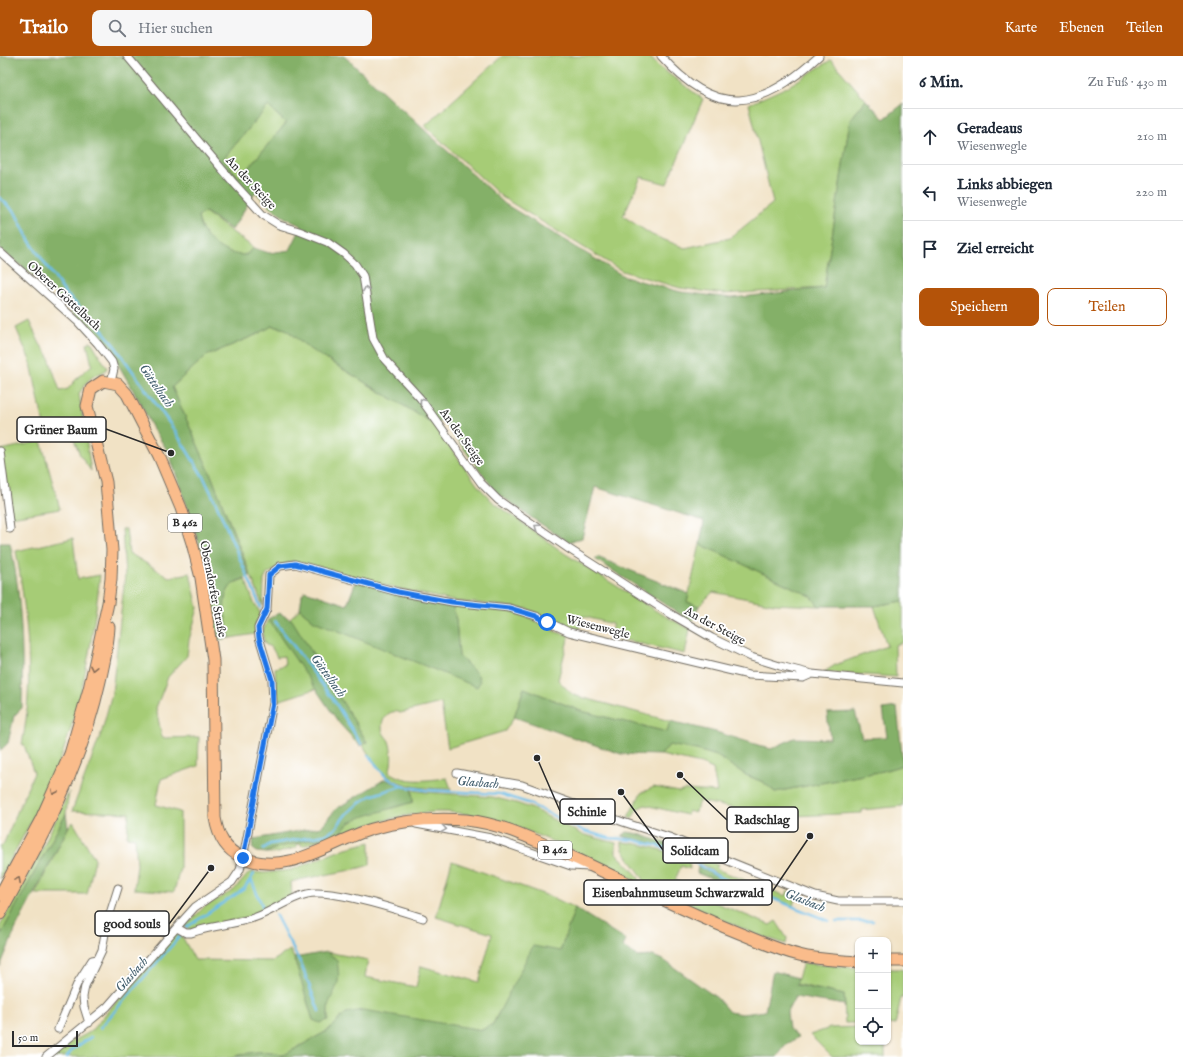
<!DOCTYPE html>
<html lang="de">
<meta charset="utf-8">
<style>
body{margin:0;font-family:"IM FELL English",serif;background:#f6f6f7;color:#1f2937}
.controls{position:absolute;right:12px;bottom:12px;display:grid;overflow:hidden;border-radius:8px;box-shadow:0 1px 3px #0004}
.controls button{width:36px;height:36px;display:grid;place-items:center;padding:0;border:0;border-bottom:1px solid #e0e1e3;background:#fff;color:#1f2937;font:20px sans-serif}
.scale{position:absolute;left:12px;bottom:10px;width:66px;box-sizing:border-box;padding-left:4px;border:2px solid #2b2b2b;border-top:0;font-size:11px;line-height:14px;white-space:nowrap;color:#2b2b2b;-webkit-text-stroke:3px #fff;paint-order:stroke}
.stop{position:absolute;width:12px;height:12px;margin:-9px;border:3px solid #1a73e8;border-radius:50%;background:#fff}
.stop.end{background:#1a73e8;border-color:#fff;box-shadow:0 1px 4px #0008}
.list{margin:0;padding:0;list-style:none}
h2{display:flex;justify-content:space-between;align-items:center;height:52px;margin:0;padding:0 16px;font-size:17px}
h2 small{font-size:13px;font-weight:400;color:#747a83}
.list li{display:grid;grid-template-columns:26px 1fr auto;gap:12px;align-items:center;box-sizing:border-box;height:56px;padding:0 16px;border-top:1px solid #e0e1e3}
.list b{display:block;font-size:15px;white-space:nowrap}
.list p{margin:0;font-size:13px;white-space:nowrap;color:#747a83}
.list em{font-size:13px;font-style:normal;color:#747a83}
.actions{display:flex;gap:8px;padding:12px 16px}
.actions a{flex:1;padding:9px 0;border:1px solid #b45309;border-radius:8px;text-align:center;font-size:14px;color:#b45309}
.actions .main{background:#b45309;color:#fff}
.icon{flex:none;width:22px;height:22px;fill:none;stroke:currentColor;stroke-width:2;stroke-linecap:round;stroke-linejoin:round}
.map{position:relative;flex:none;width:903px;height:1001px;overflow:hidden}
header{display:flex;align-items:center;gap:24px;box-sizing:border-box;height:56px;padding:0 20px;background:#b45309;color:#fff}
header strong{font-size:19px}
nav{display:flex;gap:22px;margin-inline-start:auto;font-size:14px}
.search{width:280px;height:36px;background:#f6f6f7;display:flex;align-items:center;gap:10px;box-sizing:border-box;padding:0 14px;border-radius:8px;color:#747a83;font-size:15px}
main{display:flex}
aside{flex:1;background:#fff}
.map>svg:first-child{display:block}
.green{fill:#a6cc76;stroke:#687c50}
.forest{fill:#84b067;stroke:#586e49;fill-rule:evenodd}
.lines{fill:none;stroke-linecap:round;stroke-linejoin:round}
.stream{stroke:#6dbee8;stroke-width:2.5}
.minor-casing{stroke:#706b61;stroke-width:9}
.primary-casing{stroke:#706b61;stroke-width:13}
.minor{stroke:#fff;stroke-width:7}
.primary{stroke:#fabc8b;stroke-width:11}
.oneway{stroke:#a0a0a0}
.oneway2{stroke:#886c56}
.route{stroke:#1a73e8;stroke-width:5}
.labels{text-anchor:middle;dominant-baseline:central;stroke-width:3.5;stroke-linejoin:round;paint-order:stroke}
.shield{fill:#fff;stroke:#6b6b6b;stroke-width:1}
.shield-label{font-size:11px;font-weight:bold;fill:#2b2b2b}
.street-label{font-size:12px;fill:#2b2b2b;stroke:#fff}
.water-label{font-size:13px;font-style:italic;fill:#425e6d;stroke:#fff}
.leader{fill:none;stroke:#2b2b2b;stroke-width:1.5}
.callout-dot{fill:#2b2b2b;stroke:#fff;stroke-width:1.5}
.callout{fill:#fff;stroke:#2b2b2b;stroke-width:1.5}
.callout-label{font-size:13px;text-anchor:middle;font-weight:bold;fill:#2b2b2b}
</style>
<header>
<strong>Trailo</strong>
<div class="search"><svg class="icon" aria-label="search" viewBox="0 0 24 24"><circle cx="10" cy="10" r="6"/><path d="M15 15l6 6"/></svg>Hier suchen</div>
<nav><a>Karte</a><a>Ebenen</a><a>Teilen</a></nav>
</header>
<main>
<div class="map">
<svg width="903" height="1001" viewBox="0 0 903 1001">
<rect width="100%" height="100%" fill="#fff"/>
<filter id="ink" filterUnits="userSpaceOnUse"><feTurbulence type="fractalNoise" baseFrequency=".025" numOctaves="2"/><feDisplacementMap in="SourceGraphic" scale="8" xChannelSelector="R" yChannelSelector="G"/><feConvolveMatrix kernelMatrix="1 2 1 2 8 2 1 2 1" color-interpolation-filters="sRGB"/></filter>
<filter id="wash" filterUnits="userSpaceOnUse"><feTurbulence type="fractalNoise" baseFrequency=".012" numOctaves="4" result="noise"/><feDisplacementMap in="SourceGraphic" scale="16" xChannelSelector="R" yChannelSelector="G"/><feGaussianBlur stdDeviation="0.9" result="paint"/><feColorMatrix in="noise" values="0 0 0 0 0 0 0 0 0 0 0 0 0 0 0 0 0 1.4 0 .05"/><feComposite in="paint" operator="in"/></filter>
<g filter="url(#wash)">
<rect width="100%" height="100%" fill="#f1e2c5"/>
<path class="green" d="M502,0H649L658,10L703,43L667,128L641,121L623,160L652,179L685,192L730,182L773,147L749,48L787,31L831,4L866,44L850,64L824,232L724,238L680,232L622,215L502,141L425,70Z
M268,50L286,67L240,122L223,103Z
M205,156L254,192C251,194 248,198 244,199C223,203 200,178 198,160Z
M29,265L40,288L48,299L60,335L68,333L79,320L92,309L87,288L91,285L107,312C104,317 99,317 94,320C87,324 83,331 79,338L91,415L80,399L69,370L46,379L31,307L16,272Z
M272,270L286,273L311,294L434,368L478,430L492,445L564,497L661,558L690,573L685,598L612,581V568L582,560L579,575L570,573L528,553L488,548L453,545L375,527L317,510L292,505L267,518L264,524L263,550L211,419L172,331L206,300L258,278Z
M41,385L60,453L11,461L1,394Z
M122,473H126L129,497L169,521L190,517L198,552L189,584L187,600L168,621L156,652L162,682L199,681L198,710L161,723L156,749L180,756V812L174,836L134,833L137,809L135,782L127,781L129,757L72,755L102,675L112,637L125,520Z
M73,482L78,523L100,519C93,584 82,648 58,709C43,747 19,787 0,823V790L3,789L34,717L24,689L22,688C35,625 27,558 16,495Z
M700,488L811,540L819,550L774,548L713,536L699,550L687,546Z
M245,523L254,547L261,558L256,567L255,578L230,582C227,566 218,541 233,528C236,526 241,524 245,523Z
M903,545V586L895,589L896,621L824,616L835,609L887,590L874,550Z
M452,548C476,551 504,550 526,560C541,567 552,577 569,579L558,624L573,639L670,665L667,676L581,655L524,632L514,661L505,675L448,692L441,647L400,657C390,652 382,662 382,671C382,678 386,680 389,685C392,694 393,707 389,716C406,728 427,724 447,722L451,733C407,732 386,730 363,689L367,686L290,562L300,553L314,565L478,619L459,600L456,564Z
M268,563L316,633L277,645L275,612L285,609L284,600L277,601L272,592L265,588L262,577Z
M669,689L697,694L717,700L746,719L763,726L775,736L883,715L903,709V750L862,754V757L794,760L761,758L699,745L695,757L688,755L687,759L645,749L637,753L632,763L628,761L641,737L654,731L679,736L685,734L717,736L713,713L701,708L661,699Z
M412,734L425,736L492,741L516,747L533,753L581,778L616,787V797L638,820L640,827C580,799 500,753 434,756C402,758 371,768 341,777C350,758 394,751 413,746Z
M69,736L66,758L0,880V870L39,799Z
M73,766L95,803L87,838H35L68,772Z
M323,783L302,790L301,788L296,789L297,791L278,797H266C279,790 309,781 323,783Z
M370,786V809C344,817 317,819 291,826L292,841L256,859L191,874L184,871L205,850L234,834L250,816L264,817L291,814L346,792Z
M622,786C645,788 668,795 689,805L690,813L681,810L675,824L683,828L682,833L770,869L776,865L787,882L786,888L755,878L646,830C642,813 620,799 622,786Z
M698,801L718,809L716,813L786,840L788,835L794,839L795,843L793,850L720,820L697,805Z
M452,805L554,842L575,852L560,895L499,956L493,968L482,974L424,965L346,957L327,975L284,999C267,993 250,996 233,1001H52L62,991L90,976L175,877L183,882L195,904L273,905L290,894L294,902L313,964H328V944L337,928V904L327,896L368,904L365,921L416,931L421,910L479,926L492,878L436,861Z
M803,907L858,912V967H845L844,939L796,928Z
M888,913H903V942H901L895,969L888,968Z
M858,971V986H885V1001H832L810,979L830,972Z"/>
<path class="forest" d="M0,0H344L505,148L625,221L681,236L732,242L824,232L850,64L866,44L884,63L903,48V545L874,550H819L811,540L700,488L704,465L595,431L582,482L568,486L532,462L496,436L443,365L434,368L311,294L286,273L272,270L258,278L206,300L172,331L211,419L250,520C245,523 237,524 233,528C218,541 227,566 230,582L218,584L200,490L169,397L152,371L141,348L111,296L51,234L0,193ZM268,50L286,67L240,122L223,103ZM255,136C269,151 282,162 302,170L290,194L269,197L254,192L246,199C224,200 200,182 198,160L206,156L232,174Z
M0,487H10C22,540 23,597 22,652L14,660L8,687L0,695Z
M597,501L689,538L687,546L699,550L692,566L595,503Z
M356,525L452,548L456,564L459,600L478,619L480,626L477,631L314,565L300,553L302,539L305,535L347,549Z
M279,557L292,564L367,686L360,690L339,667L268,563Z
M524,632L581,655L667,676L670,665L716,676L771,693L794,682L830,683L827,657L855,656L862,682L887,681L883,653L897,651L903,709L883,715L775,736L763,726L746,719L717,700L697,694L669,689L661,699L621,698L514,661Z
M385,723L412,734L413,746L362,761L349,767L341,777L332,782L310,784L276,792L266,797L257,796L252,792L254,783L321,771L336,753Z
M66,758L68,772L16,872L0,911V880Z
M627,776L639,778L690,796V801L665,791L622,780Z
M698,810L726,826L751,837L754,840L697,817Z
M575,852L626,884L623,891L638,901L653,900L665,905L717,942L729,956L742,958L765,955L773,915L798,922L796,929L844,939L845,949L795,941L787,956L789,973L798,981L785,990L777,1001H233C250,996 267,993 284,999L327,975L346,957L363,954L482,974L493,968L533,890L560,895Z
M327,896L337,904C338,912 340,921 337,929C331,946 327,943 328,964L320,967L313,964L294,902Z"/>
<g class="lines">
<path class="stream" d="M0,142L15,156L29,184L65,237L99,270L112,286L175,375L204,422L216,447L261,552
M275,565L335,646L361,688
M368,699L386,721L401,729
M263,793L270,788L325,779L335,773L347,757L361,746L370,740L401,730L426,734L500,738L528,747L584,775L609,782L634,784L662,791L683,800L719,821L829,865
M251,823L263,852
M275,858L301,908L319,955
M836,865H873
M187,871L244,833L254,818
M100,972L180,880
M67,1001L72,994L91,981"/>
</g>
</g>
<g filter="url(#ink)">
<g class="lines">
<g class="minor-casing">
<path id="minor" d="M127,0L232,125L263,159L279,169L299,175L327,186L344,198L355,208L363,220L373,282L385,304L420,342L481,427L498,444L569,493L669,557L712,582L751,601L780,610L812,618L903,627
M661,0C717,63 761,54 819,0
M0,196L78,266L98,288L112,306L114,313L111,326
M0,395L10,473
M457,717L522,729L623,766L669,781L815,840L838,845H903
M416,768L491,782L571,810L589,811
M177,872L186,877H191C212,869 235,869 256,861C273,855 289,842 307,838C331,832 398,854 423,862
M89,967L84,951L83,941L85,930L102,894L107,867L118,832
M58,973L78,926L92,904L98,903
M46,1001L107,951L185,862L195,851L232,826L240,814L243,802L273,647L272,624L259,581L258,572L267,553L269,519L280,510L295,508L398,536L452,546L509,552L536,560L569,576L749,619L803,622L812,618"/>
</g>
<g class="primary-casing">
<path id="primary" d="M0,839L41,763L70,698L89,633L108,547L111,523L112,494L106,426L87,350L91,333L103,325L118,328L127,338L159,400L181,452L192,487L201,522L213,604L215,762C218,780 225,794 242,801C286,822 331,785 372,773C402,764 436,762 466,764C507,768 542,788 579,804C632,829 684,855 739,877C759,885 778,894 799,899C818,904 838,904 858,906
M0,858C42,783 81,710 100,625C104,608 108,589 109,571
M888,905H903"/>
</g>
<use href="#minor" class="minor"/>
<use href="#primary" class="primary"/>
</g>
<defs><path id="oneway-chevron" d="M-2-3.5L2.5 0L-2 3.5" fill="none" stroke-width="1.6" stroke-linecap="round" stroke-linejoin="round"/></defs>
<g class="oneway">
<use href="#oneway-chevron" transform="translate(366 233) rotate(-100)"/>
<use href="#oneway-chevron" transform="translate(422 345) rotate(-128)"/>
<use href="#oneway-chevron" transform="translate(537 471) rotate(-145)"/>
<use href="#oneway-chevron" transform="translate(444 773) rotate(9)"/>
</g>
<g class="oneway2">
<use href="#oneway-chevron" transform="translate(93 612) rotate(102)"/>
<use href="#oneway-chevron" transform="translate(54 736) rotate(115)"/>
<use href="#oneway-chevron" transform="translate(18 824) rotate(-62)"/>
</g>
</g>
<g class="lines" filter="url(#ink)">
<path class="route" d="M243,802L273,647L272,624L259,582L258,572L267,553L269,519L280,510L295,508L398,536L452,546L509,552L536,560L547,566"/>
</g>
<g class="labels">
<g class="shield">
<rect x="168" y="458" width="34" height="18" rx="3"/>
<rect x="538" y="785" width="34" height="18" rx="3"/>
</g>
<g class="shield-label">
<text x="185" y="467">B 462</text>
<text x="555" y="794">B 462</text>
</g>
<g class="street-label">
<text transform="translate(251 127) rotate(47)">An der Steige</text>
<text transform="translate(64 240) rotate(43)">Oberer Göttelbach</text>
<text transform="translate(462 381) rotate(54)">An der Steige</text>
<text transform="translate(213 533) rotate(79)">Oberndorfer Straße</text>
<text transform="translate(715 570) rotate(28)">An der Steige</text>
<text transform="translate(598 571) rotate(14)">Wiesenwegle</text>
</g>
<g class="water-label">
<text transform="translate(156 330) rotate(55)">Göttelbach</text>
<text transform="translate(328 620) rotate(54)">Göttelbach</text>
<text transform="translate(478 727) rotate(4)">Glasbach</text>
<text transform="translate(805 845) rotate(22)">Glasbach</text>
<text transform="translate(132 919) rotate(-49)">Glasbach</text>
</g>
</g>
<path class="leader" d="M171 397L106 373M537 702L560 755M680 719L727 764M621 736L663 794M810 780L772 836M211 812L169 868"/>
<g class="callout-dot">
<circle cx="171" cy="397" r="4"/>
<circle cx="537" cy="702" r="4"/>
<circle cx="680" cy="719" r="4"/>
<circle cx="621" cy="736" r="4"/>
<circle cx="810" cy="780" r="4"/>
<circle cx="211" cy="812" r="4"/>
</g>
<g class="callout">
<rect x="17" y="361" width="89" height="25" rx="4"/>
<rect x="560" y="743" width="55" height="25" rx="4"/>
<rect x="727" y="751" width="71" height="25" rx="4"/>
<rect x="663" y="782" width="65" height="25" rx="4"/>
<rect x="584" y="824" width="188" height="25" rx="4"/>
<rect x="95" y="855" width="74" height="25" rx="4"/>
</g>
<g class="callout-label">
<text x="61" y="378">Grüner Baum</text>
<text x="587" y="760">Schinle</text>
<text x="762" y="768">Radschlag</text>
<text x="695" y="799">Solidcam</text>
<text x="678" y="841">Eisenbahnmuseum Schwarzwald</text>
<text x="132" y="872">good souls</text>
</g>
</svg>
<div class="controls">
<button>+</button>
<button>−</button>
<button><svg class="icon" aria-label="locate" viewBox="0 0 24 24"><circle cx="12" cy="12" r="6"/><path d="M12 2v4M12 18v4M2 12h4M18 12h4"/></svg></button>
</div>
<div class="scale">50 m</div>
<div class="stop" style="left:547px;top:566px"></div>
<div class="stop end" style="left:243px;top:802px"></div>
</div>
<aside>
<h2>6 Min.<small>Zu Fuß · 430 m</small></h2>
<ul class="list">
<li><svg class="icon" aria-label="ahead" viewBox="0 0 24 24"><path d="M12 20V5M6 11l6-6 6 6"/></svg><div><b>Geradeaus</b><p>Wiesenwegle</p></div><em>210 m</em></li>
<li><svg class="icon" aria-label="left" viewBox="0 0 24 24"><path d="M17 20v-9H6M10 6l-5 5 5 5"/></svg><div><b>Links abbiegen</b><p>Wiesenwegle</p></div><em>220 m</em></li>
<li><svg class="icon" aria-label="arrive" viewBox="0 0 24 24"><path d="M6 21V4h12l-3 4 3 4H6"/></svg><div><b>Ziel erreicht</b></div></li>
</ul>
<div class="actions"><a class="main">Speichern</a><a>Teilen</a></div>
</aside>
</main>
